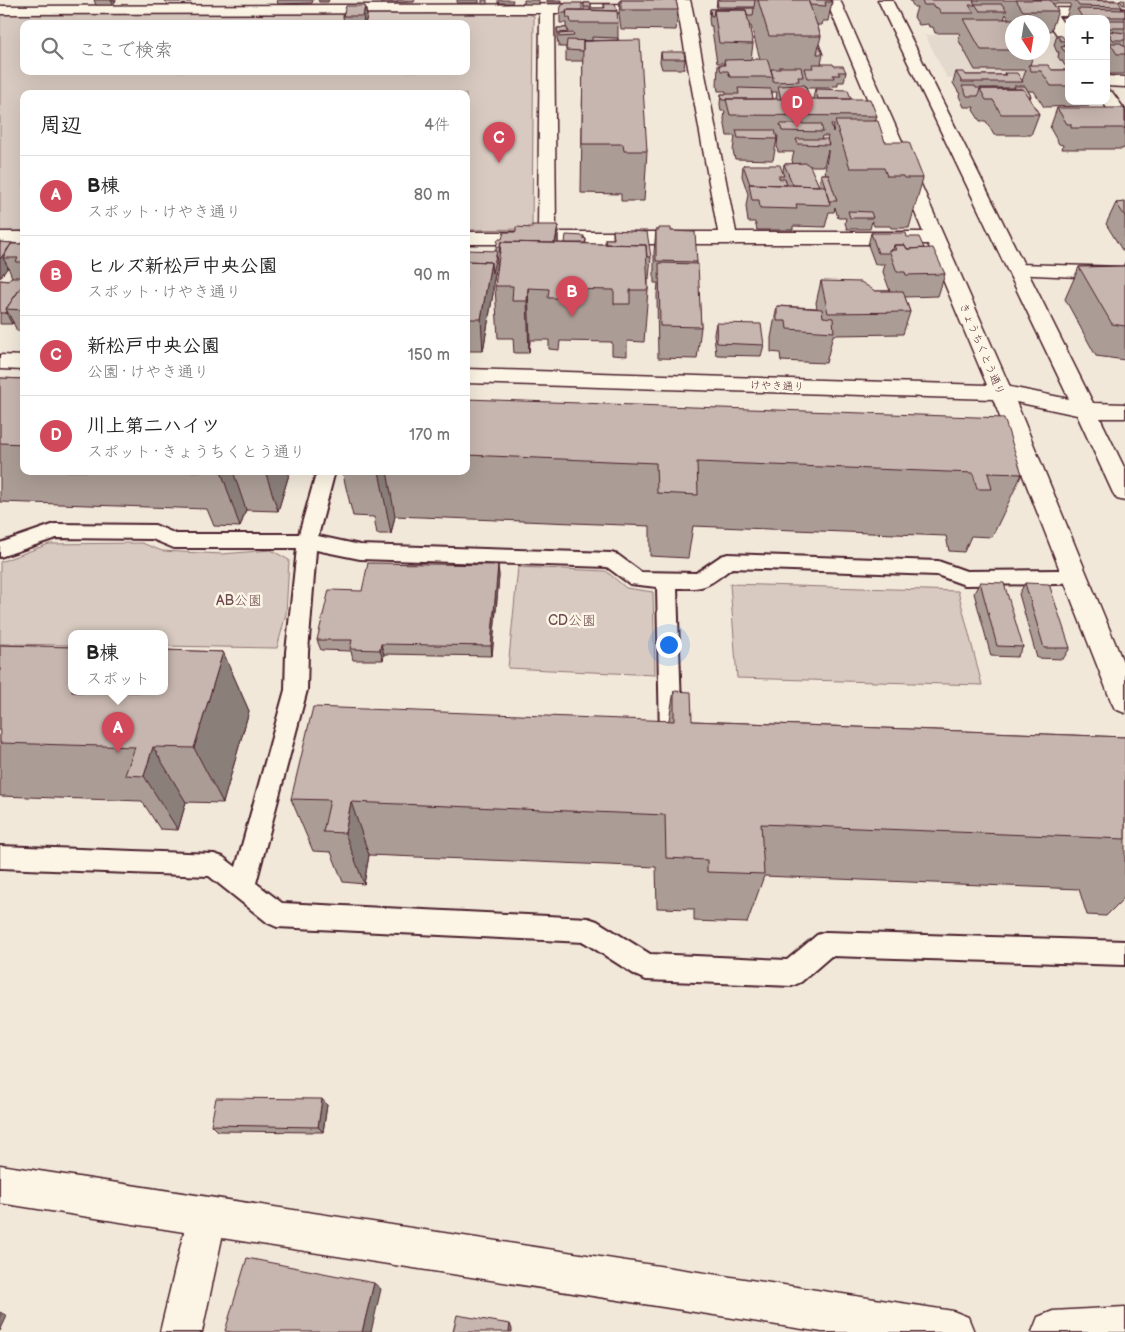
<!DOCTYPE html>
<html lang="ja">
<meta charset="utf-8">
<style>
body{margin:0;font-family:"Balsamiq Sans","Klee One",sans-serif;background:#f6f6f6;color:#222}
.controls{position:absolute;right:15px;top:15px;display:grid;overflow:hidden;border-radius:10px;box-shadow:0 5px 20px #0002}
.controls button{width:45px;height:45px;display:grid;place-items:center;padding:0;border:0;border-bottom:1px solid #e0e0e0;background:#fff;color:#222;font:25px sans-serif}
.compass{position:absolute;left:1005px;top:15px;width:45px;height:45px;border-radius:50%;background:#fff;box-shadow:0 5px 20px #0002;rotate:168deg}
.you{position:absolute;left:668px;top:644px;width:18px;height:18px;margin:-12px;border:4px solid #fff;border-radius:50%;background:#1a73e8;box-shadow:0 0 0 8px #1a73e833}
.badge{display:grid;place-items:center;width:32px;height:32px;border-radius:50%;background:#d1495b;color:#fff;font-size:16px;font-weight:700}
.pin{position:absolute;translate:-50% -41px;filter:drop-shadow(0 1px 2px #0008)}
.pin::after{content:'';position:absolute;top:26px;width:18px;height:15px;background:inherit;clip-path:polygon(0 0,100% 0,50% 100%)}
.popup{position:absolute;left:68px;top:630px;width:100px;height:65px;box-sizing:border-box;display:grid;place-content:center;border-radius:10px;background:#fff;filter:drop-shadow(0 1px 4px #0005);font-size:16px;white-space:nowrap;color:#767676}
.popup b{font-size:19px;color:#222}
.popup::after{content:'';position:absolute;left:50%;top:100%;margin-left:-10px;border:10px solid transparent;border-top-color:#fff}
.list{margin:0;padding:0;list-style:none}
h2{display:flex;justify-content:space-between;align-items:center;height:65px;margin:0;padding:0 20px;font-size:21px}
h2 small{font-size:16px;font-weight:400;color:#767676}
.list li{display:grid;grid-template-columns:32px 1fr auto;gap:15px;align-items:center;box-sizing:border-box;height:80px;padding:0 20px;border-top:1px solid #e0e0e0}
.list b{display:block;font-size:19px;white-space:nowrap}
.list p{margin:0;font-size:16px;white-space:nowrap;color:#767676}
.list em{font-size:16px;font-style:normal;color:#767676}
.icon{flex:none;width:28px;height:28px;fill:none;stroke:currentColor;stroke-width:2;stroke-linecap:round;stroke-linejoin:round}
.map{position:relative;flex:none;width:1125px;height:1332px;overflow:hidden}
.search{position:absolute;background:#fff;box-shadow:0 5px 20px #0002;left:20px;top:20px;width:450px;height:55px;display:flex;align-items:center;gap:12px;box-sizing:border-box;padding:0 18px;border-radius:10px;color:#767676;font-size:19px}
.panel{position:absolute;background:#fff;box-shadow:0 5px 20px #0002;left:20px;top:90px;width:450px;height:385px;border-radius:10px}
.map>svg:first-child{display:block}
.built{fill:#e4d9cd}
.green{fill:#d8cac0;stroke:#917476;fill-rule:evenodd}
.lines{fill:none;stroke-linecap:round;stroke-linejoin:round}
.service-casing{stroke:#4a1f2b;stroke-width:4}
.minor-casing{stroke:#4a1f2b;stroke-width:3}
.tertiary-casing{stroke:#4a1f2b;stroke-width:3}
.service{fill:#fcf5e5;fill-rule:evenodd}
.minor{fill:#fcf5e5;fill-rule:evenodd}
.tertiary{fill:#fcf5e5;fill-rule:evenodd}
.wall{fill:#ab9d96;stroke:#4a1f2b;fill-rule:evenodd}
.shaded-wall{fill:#8b7f7a;stroke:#4a1f2b}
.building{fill:#c7b6af;stroke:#4a1f2b}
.labels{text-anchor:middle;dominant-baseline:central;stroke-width:5;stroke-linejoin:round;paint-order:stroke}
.far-street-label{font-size:11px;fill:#4a1f2b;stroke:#fcf5e5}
.park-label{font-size:14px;fill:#6e4a50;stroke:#fcf5e5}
</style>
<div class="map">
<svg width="1125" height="1332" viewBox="0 0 1125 1332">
<rect width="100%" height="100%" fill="#f1e8da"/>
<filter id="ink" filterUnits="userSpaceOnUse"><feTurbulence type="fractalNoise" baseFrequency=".02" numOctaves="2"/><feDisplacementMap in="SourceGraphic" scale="10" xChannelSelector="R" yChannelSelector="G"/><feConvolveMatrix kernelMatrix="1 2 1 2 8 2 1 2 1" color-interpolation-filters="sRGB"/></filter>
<g filter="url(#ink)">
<path class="built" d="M1012,34V52H1042L1043,34H1055L1069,54V77L947,78L925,35Z"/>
<path class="green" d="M0,13H526L534,16L532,225L525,229L466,230V94H24V231L0,232ZM24,24H466V71H24Z
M142,543L162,551L222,554L271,550L289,560L286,614L277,648L164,646V634H72V645L0,644V562L49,544Z
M518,567L606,571L626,588L653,592L655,675L508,668Z
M730,584L958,591L982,685L737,678Z"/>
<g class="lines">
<g class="service-casing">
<path id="service" d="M317,471H335L318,536L360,545L611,553L618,555L641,572L696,573L721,556L728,554L938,561L966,571L1059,570L1066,572L1069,577L1066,582L1059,584L965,585L937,575L732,568C707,586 708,589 677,588L682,737L679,744L671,746L663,744L660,737L657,587L630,584L607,567L360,559L316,550L308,652L307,690L256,883L282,903L588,918L597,921L650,954L787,960L817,935L826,932L1125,941V965L831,956L801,982L792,986L646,980L637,976L584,942L277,927L268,923L209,876L0,868V846L214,854L223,857L236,867L285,690L286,652L297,548H174L152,539L56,538L0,557V543L55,524L155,525L176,534H299Z"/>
</g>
<g class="minor-casing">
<path id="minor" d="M676,0H690L692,8L736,232H935L942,234L944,238L942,242L935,244H466V232H538L540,13L0,14V6L677,4ZM678,12L718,232H556L554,13Z
M1033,0H1045L1051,8L1125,9V17L1058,16L1069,31V46L1064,45Z
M1106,76L1125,77V87L1106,86Z
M1106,90L1112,92L1125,110V127L1119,125L1102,101H1106Z
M0,232H24V244H0Z
M1018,264L1125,267V279L1011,274L1008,270L1011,266Z
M0,1165L953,1311L968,1317L974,1332H822L222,1238L202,1332H160L184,1232L0,1203Z
M1125,1307V1332H1032L1038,1317L1053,1311Z"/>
</g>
<g class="tertiary-casing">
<path id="tertiary" d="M826,0H840L1010,387L1069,399L878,0H892L1093,403L1125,404V418H1100L1125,469V501L1117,499L1113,493L1077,415L1016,402L1125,667V713L1115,709L1111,701L993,399L466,383V369L987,385Z
M0,355L24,356V370L0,369Z"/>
</g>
<use href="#service" class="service"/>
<use href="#minor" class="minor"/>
<use href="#tertiary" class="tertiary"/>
</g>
<path class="wall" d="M94,0H116L113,5H96Z
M165,0H192L191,2H166Z
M277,0H313L312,3L278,4Z
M318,0H329L328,2H319Z
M381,0H415L414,2L381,3Z
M457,0H479V3H457Z
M482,0H487V4H482Z
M498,0H513L512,3H498Z
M524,0H539V4H524Z
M547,0H562V2H547Z
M620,0H676L678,10L676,30L621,29L619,14Z
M717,0H831L832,2L828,21H823L822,25H817L821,36L819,44L823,54L821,64L834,66L846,72L844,82H838V86H833L832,88H806L810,99H813L815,89L851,99L877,116L875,121L885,142L923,178L909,228H891L890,226H874L872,221L870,229H847L845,223L846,218H838L835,207L834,212H829L825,227L793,226V230H757L755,222H748L746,206L748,194L742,176L743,165L783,172L784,164H793L792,160L794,152H778L777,145L778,136H776L777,139L773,160L735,159L733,151L735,136H727L724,119L725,111H721L720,104L721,94H726V91H718L717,85L718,65H723L724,63H717L712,30V26H710L709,19L710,9H716ZM749,26H751L760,59H751L753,44ZM772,92H777L776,99H773ZM822,136H828L827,141L821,139ZM828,150V153L825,171L826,174H821L819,186L809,166H824Z
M910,0H1115L1114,1L1122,7L1121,10H1125V74H1109L1106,70V19H1069V21L1066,17L1071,4H1053L1058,11L1051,31H1042V22H1012V52H1034L1030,65L1052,70H1069V101H1091L1089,106L1044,107L1034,91H1028L1031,96L1030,99L1039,114L1031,135H994L986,121H980L973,110L974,107H964L959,96L960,93H959L953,83L956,72L966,75H1004V73L1022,81L1026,70H975L958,39L960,33H935L933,27H929L928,24L919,25L914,17L917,7H914ZM1006,14L1009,19H1004Z
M1119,0H1125V5H1123Z
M584,3H591V8H604V4L618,23V40L647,151L644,201H621V194L581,193L583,61H566V47H559V43H558L557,38V28H566V23H560V13L584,10Z
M365,6L367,16L365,24H344L343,16Z
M1057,35L1066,41L1064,47L1069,50V69H1068L1063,63V61H1061L1058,57L1059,52H1057L1054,45Z
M661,52L685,59L684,69H662L660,62Z
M1057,108L1125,128V146L1123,149H1062L1063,145L1059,144L1050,128Z
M1125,202V250H1122L1106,224L1116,203Z
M558,225V243H565L584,236V238L586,239V244H605V239H613V230L651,257L649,279H648V290L644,342L627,341V356L612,355V342L560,341L559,350L549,349V340H530L529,353H514L513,338H498L495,286L498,269L497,263L493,285V294L483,351H466V255L496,251V247L502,239L516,232L532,228Z
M656,230L671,231L697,262L701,327L697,359L658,358L657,295L658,283H654V252Z
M871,233L907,237L924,248L945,274L938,296L905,297L910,312L903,334L833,335L826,363L781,361L780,353L771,352V338L777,306L817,308L816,303L821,281L875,291H890L883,272L885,264H875L868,245Z
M24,239V332L17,331L13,322L12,324H0V280L8,281L12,277L8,267L0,278V242L21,244Z
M1125,262V360L1096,356L1065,299L1079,267L1123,266Z
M716,323L764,345L761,356L716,355L714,334Z
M0,378L24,379V471H290L278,511L246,510L240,527L214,526L207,509L0,502Z
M466,399L1022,474L992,537L971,536L964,552L949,551L946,536L693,526L688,558L650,556V526L395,516L391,534H377L374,517L353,516L342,471H466Z
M498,565L499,576L492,656L384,654L383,660H353L351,651L321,650L317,640L362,591Z
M980,582L1023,647L1017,657L991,656L974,593Z
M1025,583L1070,648L1063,659L1037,658L1019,594Z
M0,645L223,652L249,711L223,803L186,802L178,830L160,829L142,801L0,796Z
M674,691L692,721L1125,737V897L1106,916L1087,915L1079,889L764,876L747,923L694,921V909L657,908L656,867L369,855L364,884L343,882L331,852L313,851L291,799L669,720Z
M327,1105L323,1132L217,1131L211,1125Z"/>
<path class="shaded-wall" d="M111,0H116L113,5Z
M365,6L367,16L365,24H364L363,16Z
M558,225V247L554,252Z
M12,243L17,254L3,258L8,267L0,278V259Z
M496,252L497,263L493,285V294L483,351L481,319L491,262Z
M528,288L530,340L529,353L527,301Z
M7,311L13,322L12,324L6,313Z
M221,471H233L246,510L240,527Z
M265,471H290L278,511Z
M379,471H387L395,516L391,534Z
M498,565L499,576L492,656L491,646Z
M381,644L384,654L383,660L380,650Z
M223,652L249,711L223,803L194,748Z
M153,747L186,802L178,830L144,776Z
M351,802L369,855L364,884L345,833Z
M322,1099L327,1105L323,1132L318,1127Z
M374,1283L381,1289L371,1332H362Z
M0,1312L7,1316L0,1331Z
M510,1324L512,1329V1332H509Z"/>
<path class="building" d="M621,0H676L678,10H621Z
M717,0H755L754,7H718Z
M758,0H808L821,36H769Z
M808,0H831L832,2H825L826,6L810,5Z
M921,0H973L975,5H969L974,13H941L938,8L934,7L933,5H924Z
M1016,0H1050L1058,11H1023Z
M1075,0L1118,1L1122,7L1079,6Z
M566,3H582V10H566L567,13H560L561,6Z
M584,3H591V7H584Z
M604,4H615L617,11L590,10V8H605Z
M975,4H1002L1007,11H980Z
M346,6H365L363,16H343Z
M754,8L753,16H747L746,10H714L713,16H711L710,9Z
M1077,9L1125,10V17H1082Z
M566,10L617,11L618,23H571L570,18H567Z
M714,10H746L753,44L719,43Z
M964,19H1015L1017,22H1012V50H981Z
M1106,20H1125V28H1106Z
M557,28H567L568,32L558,33Z
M1108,31L1125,33V40H1113Z
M573,33L574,36L559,37V34Z
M1057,35L1062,36L1066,41H1061Z
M592,37L618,38V40L583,41V51L566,50L567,40L592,41Z
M640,40L647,151H624L623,144H582L583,41Z
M1110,43H1121L1123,46H1125V54H1117Z
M819,44L823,54H817Z
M1066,46L1069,50V51H1064L1061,47Z
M661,52H684L685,59H662Z
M767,59L773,77H730L728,71H721L719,65H725L724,60Z
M812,64H833L834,66H843L846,72H838L840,75H833L834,78H807L804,68H813Z
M1028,65H1048L1052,70H1069V86H1051L1041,71H1031Z
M779,67H801L803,77H798L799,81L773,82V77L771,69H780Z
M956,72H964L966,75H1006L1004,73H1017L1023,82H962Z
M805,85L810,99H781L778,86Z
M962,86H975L976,88H1015L1014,86H1025L1031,96H1028L1023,89H980L978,96H967Z
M738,88L771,89L773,99H726L727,100H722L721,94H739Z
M815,89L848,90L851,99H818Z
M980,89H1023L1039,114H1001L993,100H986Z
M726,99H870L877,116L730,115Z
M1057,108H1123L1125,110V128H1071V124H1067Z
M835,121H878L885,142H909L923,178H904L903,176H887L884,168H850Z
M780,124H821L823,132L782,131Z
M831,124L834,125L833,132Z
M736,130H775L777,139L738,138Z
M796,139H827L829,145L798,144Z
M806,163L810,166L819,186L793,185L784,164Z
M743,165H780L784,176H778L780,179H785L787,185L750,184Z
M821,174H828L837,201H829L825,186Z
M749,184L825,186L830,205L796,204L797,209L760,208L759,200H752Z
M1125,202V216L1116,203Z
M848,211L871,212L873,218H850Z
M532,225H558L555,243L501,242L500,253H499L500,247H496L498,239H502L504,232H516V227L532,228Z
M659,228H671V231L695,232L697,262L656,261V230H659Z
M613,230L647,232L651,257H647L646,245L606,244L605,239H614Z
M871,233H906L907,237H919L924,248L907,249L905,245H894L893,250H889V253H878Z
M566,235L584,236L583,238L586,239L585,243H565Z
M24,239V262H16L18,258H3L11,244H21Z
M0,242L12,243L0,259Z
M501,242L646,245L648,290H630V304H614V290L559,289V298H548L549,289L528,288L527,301H512L513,286H495Z
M894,245H905L907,249L933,248L945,274L906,275L905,272H897L889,250H896Z
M467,250L497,251L492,273L491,262L466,261V255Z
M466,261L491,262L481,319H466Z
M659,263L698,264L701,327L660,326Z
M1125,266V326L1112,324L1079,267Z
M11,277H24V283L6,309L7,311L6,313H0V280L8,281Z
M821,281L861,282L875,291H903L910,312L828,313Z
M24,283V310L6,309Z
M777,306L822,309L823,317L833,318L834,332L787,329L786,321H777Z
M716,323L761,324L764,345L717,343Z
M0,378L24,379V444L0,443Z
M466,399L1004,418L1022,474L988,473L992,489H977L973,473L697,462L698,495L657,493L656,463L466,455Z
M368,563L498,565L491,646L381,644L380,650L350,649L352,640H317L329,590L362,591Z
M980,582L1004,583L1023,647L997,646Z
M1025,583L1049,584L1070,648H1044Z
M0,645L72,647V692H164V650L223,652L194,748L153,747L144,776L125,775L135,747L0,743Z
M674,691L691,692L692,721L1125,737V839L761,824L764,874L707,872V860L666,858L665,815L351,802L345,833L323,832L330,800L291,799L313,707L674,721Z
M216,1098L322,1099L318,1127L211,1125Z
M247,1258L374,1283L362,1332H232L225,1331Z
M457,1315L510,1324L509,1332H453Z"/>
</g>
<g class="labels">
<g class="far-street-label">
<text transform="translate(982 349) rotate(67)">きょうちくとう通り</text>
<text transform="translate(777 386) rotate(2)">けやき通り</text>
</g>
<g class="park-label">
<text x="239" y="600">AB公園</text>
<text x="572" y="620">CD公園</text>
</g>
</g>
</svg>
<div class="controls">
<button>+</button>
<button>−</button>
</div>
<svg class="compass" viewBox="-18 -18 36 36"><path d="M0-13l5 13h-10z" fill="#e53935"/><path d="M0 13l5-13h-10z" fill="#767676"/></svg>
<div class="you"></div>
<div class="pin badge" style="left:118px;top:753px">A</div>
<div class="popup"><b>B棟</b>スポット</div>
<div class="pin badge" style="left:572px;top:317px">B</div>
<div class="pin badge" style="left:499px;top:163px">C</div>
<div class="pin badge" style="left:797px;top:128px">D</div>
<div class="search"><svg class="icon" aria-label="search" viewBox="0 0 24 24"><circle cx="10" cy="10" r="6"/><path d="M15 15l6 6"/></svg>ここで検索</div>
<section class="panel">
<h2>周辺<small>4件</small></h2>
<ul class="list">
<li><span class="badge">A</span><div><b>B棟</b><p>スポット · けやき通り</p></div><em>80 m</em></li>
<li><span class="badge">B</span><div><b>ヒルズ新松戸中央公園</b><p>スポット · けやき通り</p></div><em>90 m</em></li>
<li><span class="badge">C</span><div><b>新松戸中央公園</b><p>公園 · けやき通り</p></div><em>150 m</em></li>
<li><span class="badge">D</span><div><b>川上第二ハイツ</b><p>スポット · きょうちくとう通り</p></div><em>170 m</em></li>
</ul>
</section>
</div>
